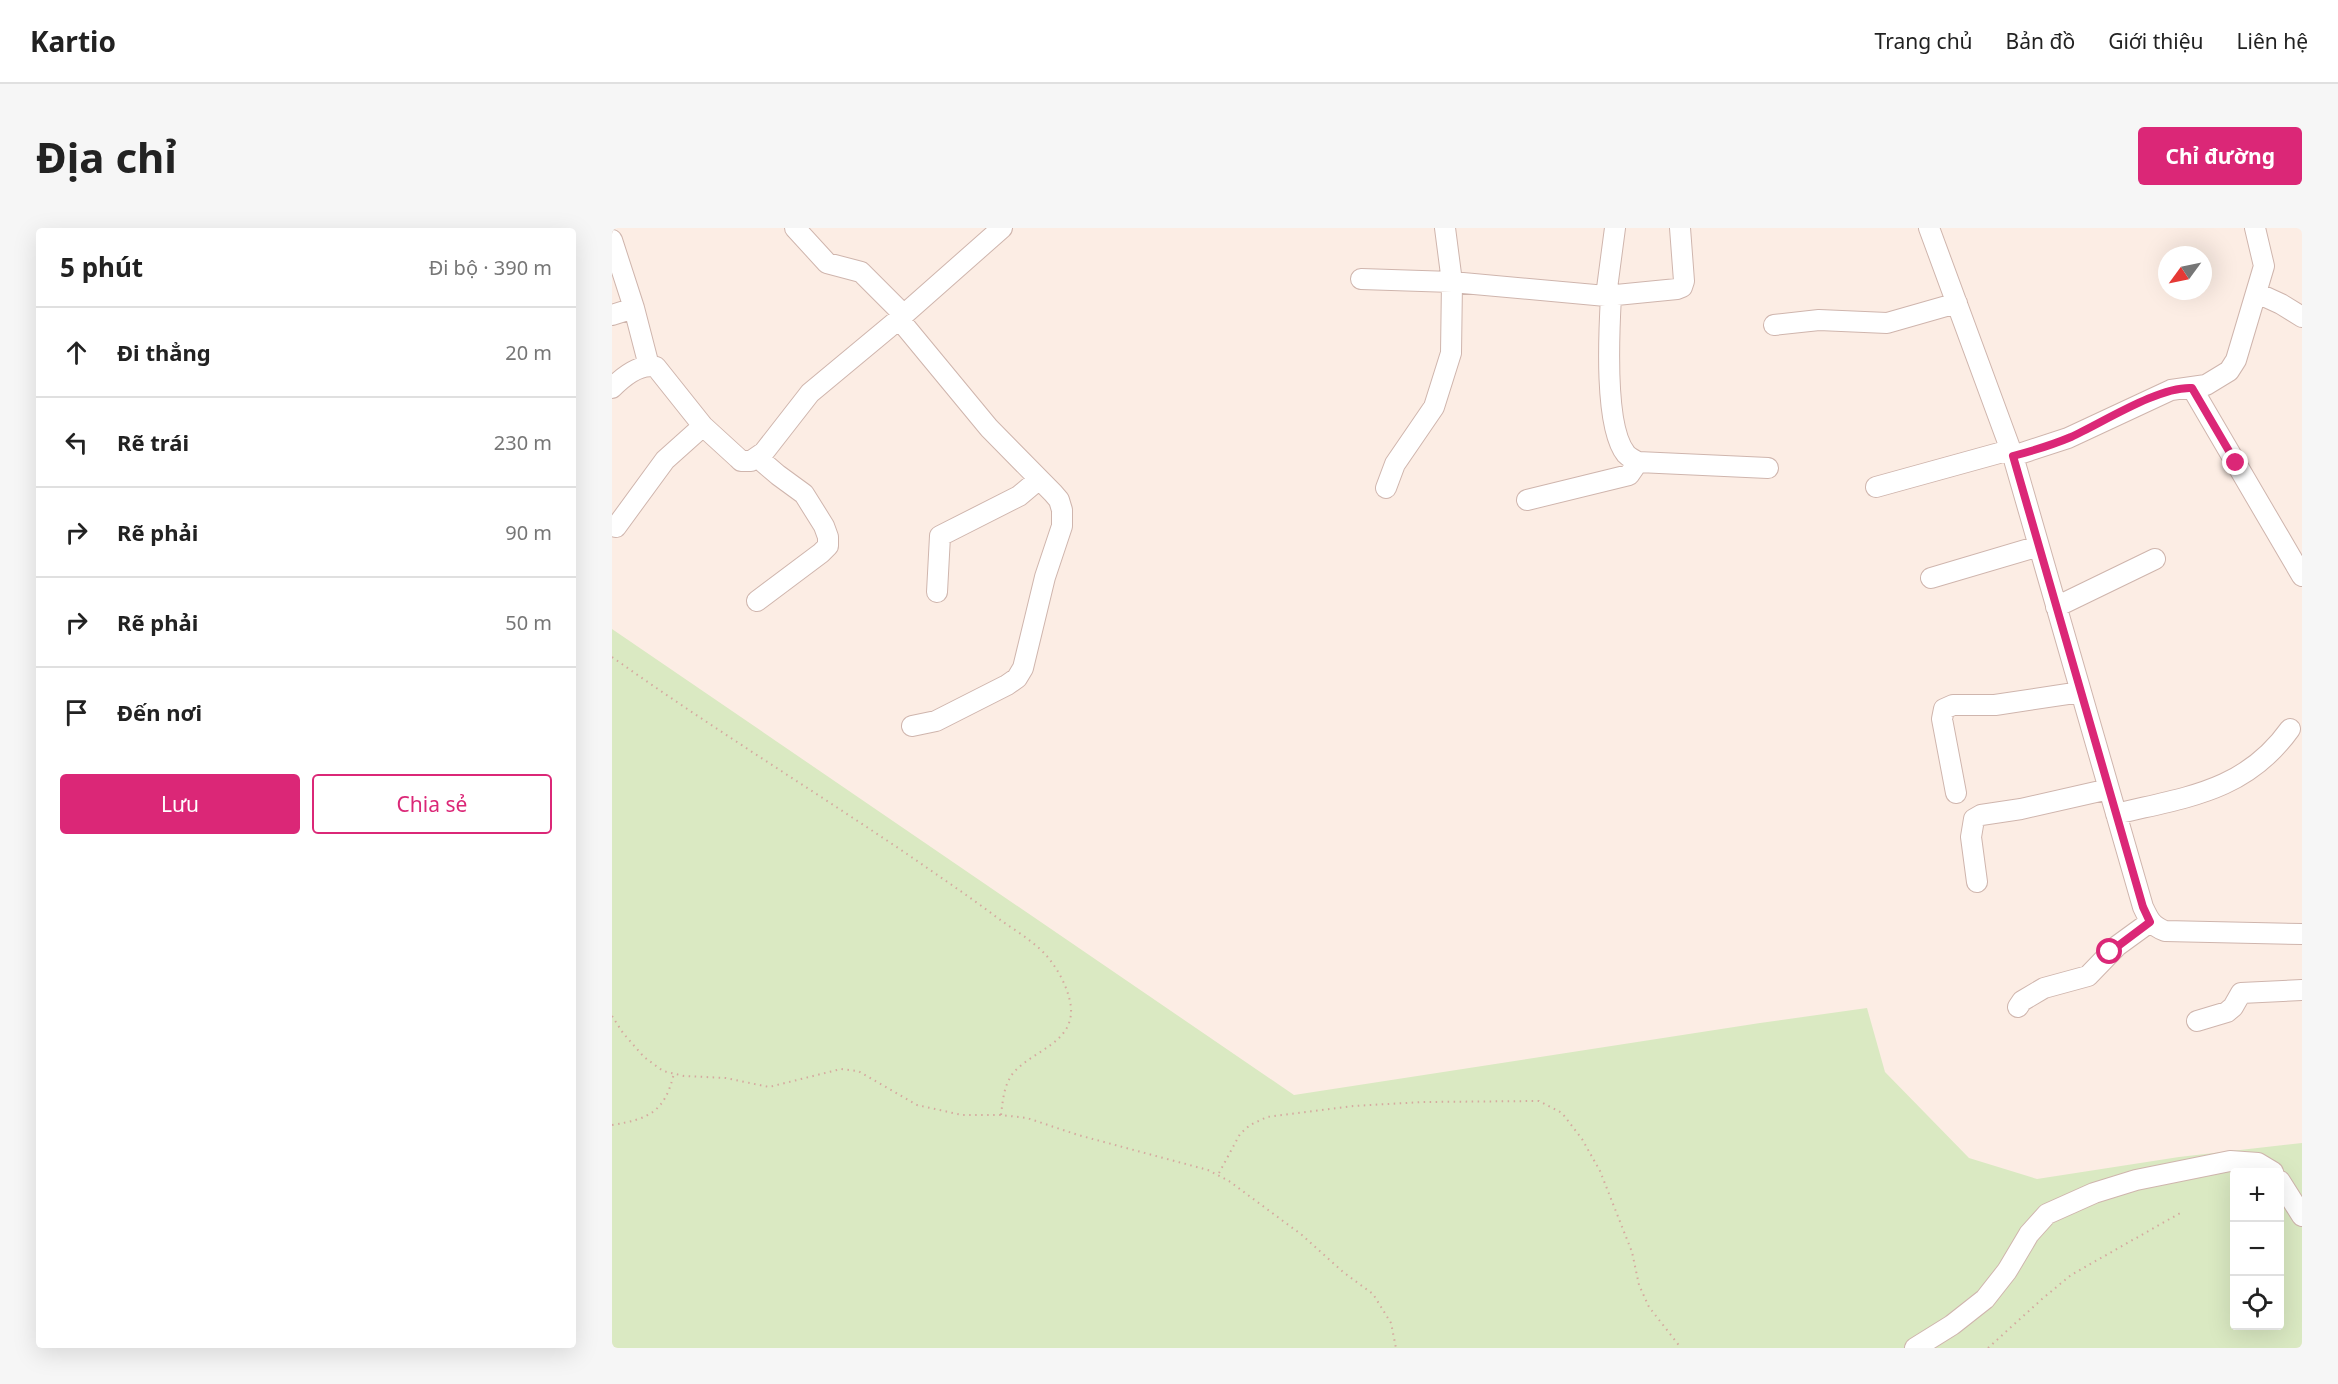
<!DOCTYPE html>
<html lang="vi">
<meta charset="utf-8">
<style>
body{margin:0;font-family:"Noto Sans",sans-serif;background:#f6f6f6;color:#222}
.controls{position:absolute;right:18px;bottom:18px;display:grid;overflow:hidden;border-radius:6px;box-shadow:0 6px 24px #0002}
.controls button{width:54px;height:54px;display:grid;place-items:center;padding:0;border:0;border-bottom:2px solid #e0e0e0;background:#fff;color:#222;font:30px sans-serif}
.compass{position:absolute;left:1546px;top:18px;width:54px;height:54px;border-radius:50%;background:#fff;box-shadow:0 6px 24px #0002;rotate:237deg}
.stop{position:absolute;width:18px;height:18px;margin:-14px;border:4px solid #db2777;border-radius:50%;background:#fff}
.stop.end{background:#db2777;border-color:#fff;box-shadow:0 2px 6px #0008}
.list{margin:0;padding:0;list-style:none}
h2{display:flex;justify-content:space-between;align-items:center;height:78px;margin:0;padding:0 24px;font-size:26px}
h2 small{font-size:20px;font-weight:400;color:#767676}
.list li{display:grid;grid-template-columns:39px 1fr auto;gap:18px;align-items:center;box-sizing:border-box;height:90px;padding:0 24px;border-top:2px solid #e0e0e0}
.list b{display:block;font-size:22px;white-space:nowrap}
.list em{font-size:20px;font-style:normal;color:#767676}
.actions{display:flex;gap:12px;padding:18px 24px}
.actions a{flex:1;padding:14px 0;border:2px solid #db2777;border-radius:6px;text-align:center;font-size:21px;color:#db2777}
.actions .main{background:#db2777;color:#fff}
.icon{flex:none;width:33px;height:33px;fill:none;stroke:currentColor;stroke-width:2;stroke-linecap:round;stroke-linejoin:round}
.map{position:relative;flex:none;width:1690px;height:1120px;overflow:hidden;border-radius:6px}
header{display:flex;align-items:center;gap:36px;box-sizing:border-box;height:84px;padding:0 30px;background:#fff;border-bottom:2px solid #e0e0e0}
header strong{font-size:28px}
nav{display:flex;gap:33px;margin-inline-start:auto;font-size:21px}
.intro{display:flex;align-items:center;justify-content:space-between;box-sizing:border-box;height:144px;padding:0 36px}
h1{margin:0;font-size:42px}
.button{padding:15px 27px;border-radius:6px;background:#db2777;color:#fff;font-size:21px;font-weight:700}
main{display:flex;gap:36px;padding:0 36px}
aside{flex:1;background:#fff;border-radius:6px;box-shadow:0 6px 24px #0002}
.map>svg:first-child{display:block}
.green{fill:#dae9c2;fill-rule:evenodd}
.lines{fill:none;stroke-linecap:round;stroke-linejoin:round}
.minor-casing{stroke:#cfb5ad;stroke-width:22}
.path{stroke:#d5a99f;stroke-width:2;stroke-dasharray:1.5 4.5;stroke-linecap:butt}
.minor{stroke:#fff;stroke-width:20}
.route{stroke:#db2777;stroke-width:8}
</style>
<header>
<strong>Kartio</strong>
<nav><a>Trang chủ</a><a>Bản đồ</a><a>Giới thiệu</a><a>Liên hệ</a></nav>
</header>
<div class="intro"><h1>Địa chỉ</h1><a class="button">Chỉ đường</a></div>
<main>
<aside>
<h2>5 phút<small>Đi bộ · 390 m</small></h2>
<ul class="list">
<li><svg class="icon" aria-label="ahead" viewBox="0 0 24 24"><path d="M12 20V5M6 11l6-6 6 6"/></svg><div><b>Đi thẳng</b></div><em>20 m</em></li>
<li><svg class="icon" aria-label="left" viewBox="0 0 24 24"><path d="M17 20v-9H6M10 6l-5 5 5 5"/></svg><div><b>Rẽ trái</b></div><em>230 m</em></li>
<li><svg class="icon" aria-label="right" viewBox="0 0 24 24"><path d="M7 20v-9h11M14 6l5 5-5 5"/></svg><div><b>Rẽ phải</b></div><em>90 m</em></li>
<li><svg class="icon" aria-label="right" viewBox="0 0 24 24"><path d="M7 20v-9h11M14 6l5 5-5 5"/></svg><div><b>Rẽ phải</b></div><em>50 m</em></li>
<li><svg class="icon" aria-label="arrive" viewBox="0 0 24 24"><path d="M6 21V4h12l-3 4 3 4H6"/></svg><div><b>Đến nơi</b></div></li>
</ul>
<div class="actions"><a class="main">Lưu</a><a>Chia sẻ</a></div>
</aside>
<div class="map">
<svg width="1690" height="1120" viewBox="0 0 1690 1120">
<rect width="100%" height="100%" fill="#fcede4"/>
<path class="green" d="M0,401L682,867L1148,795L1255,780L1273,844L1357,930L1425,951L1567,929L1690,915V1120H0ZM1622,944H1668V1098H1622Z"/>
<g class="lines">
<g class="minor-casing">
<path id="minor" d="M183,0L215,35L249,44L292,87
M1317,0L1401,228L1531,679C1537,692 1540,698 1553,703L1690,706
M0,12L22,80L37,138
M749,51L840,54L994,68L1065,61L1070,59L1072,53L1068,0
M1645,65L1669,76L1690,89
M994,68L1003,0
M999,68C997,104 992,199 1014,226C1017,229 1022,232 1026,234L1156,240
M0,87L22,80
M287,91L377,200L441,265L447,272L450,282V298L433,349L411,440L405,450L395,457L324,493L300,498
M1162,97L1207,92L1275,95L1345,75
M0,160C11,149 28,135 44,139L91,198L126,230L129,233H139L152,224L198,165L287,91L390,0
M1580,160L1690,348
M1401,228L1456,210L1559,162L1594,157L1617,143L1624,132L1652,38L1643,0
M1264,259L1398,222
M774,260L783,236L822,179L839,125L840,54L833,0
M915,272L1017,247L1026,234
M4,299L53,232L91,198
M1319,350L1427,318
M325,364L328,308L407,268L426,252
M145,373L209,325L216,318V309L212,298L192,266L166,247L145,229
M1444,379L1543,331
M1344,565L1330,491L1332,481L1341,477H1383L1469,464
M1504,586C1574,569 1633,564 1678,501
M1365,654L1359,609L1362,591L1369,587L1409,581L1497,561
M1406,779L1410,773L1432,760L1476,748L1505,718L1538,694
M1585,793L1615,784L1621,779L1629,765L1690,762
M1668,953L1690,988
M1303,1120L1340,1097L1373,1071L1395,1043L1417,1006L1435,986L1482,965L1524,952L1618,933L1646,935L1661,944"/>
</g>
<path class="path" d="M0,429C97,498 199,561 298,628C328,649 358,669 387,691C401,701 418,711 431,724C444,737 457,760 459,780C461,815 422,822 402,844C392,856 391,871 389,887
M0,788L11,805L32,829L51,843L72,848L114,850L157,859L229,841L246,843L305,877L350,887H389L415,890L466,907L596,942L617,953L690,1007L731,1044L761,1066L779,1095L784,1120
M0,897C37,891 53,884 62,845
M607,945L628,906L638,897L655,889L741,878L811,874L927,873L950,885L970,911L988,943L1020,1024L1027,1057L1037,1079L1069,1120
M1376,1120L1430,1071L1459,1047L1570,984"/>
<use href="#minor" class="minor"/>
</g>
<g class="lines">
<path class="route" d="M1498,724L1538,694L1531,679L1401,228C1420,223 1440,217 1459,209C1490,195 1547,158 1580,160L1624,235"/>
</g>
</svg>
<div class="controls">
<button>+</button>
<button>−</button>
<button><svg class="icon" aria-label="locate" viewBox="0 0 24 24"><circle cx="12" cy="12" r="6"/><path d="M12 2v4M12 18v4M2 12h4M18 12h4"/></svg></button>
</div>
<svg class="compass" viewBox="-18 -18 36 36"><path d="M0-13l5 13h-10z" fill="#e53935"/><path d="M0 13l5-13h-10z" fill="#767676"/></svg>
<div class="stop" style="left:1498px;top:724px"></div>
<div class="stop end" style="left:1624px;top:235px"></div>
</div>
</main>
